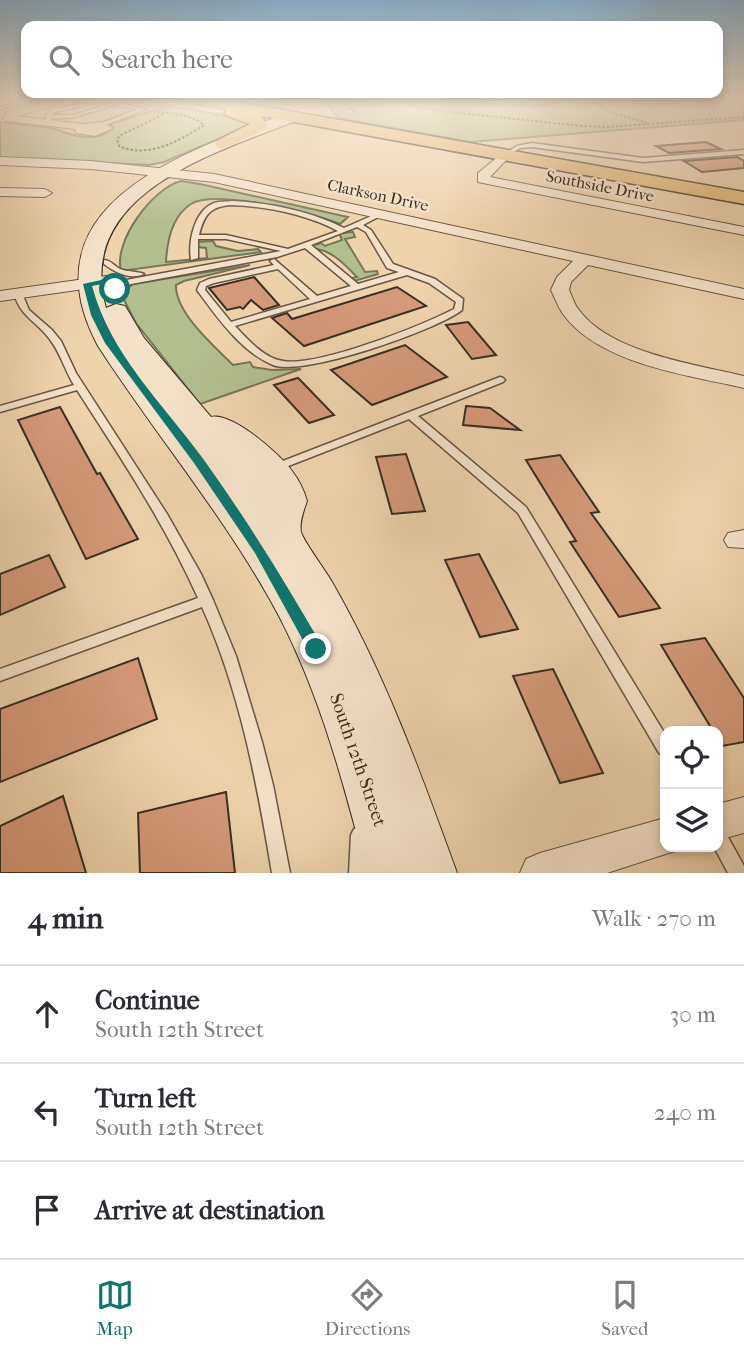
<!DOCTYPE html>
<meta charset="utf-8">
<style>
body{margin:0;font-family:"IM FELL French Canon",serif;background:#f7f7f7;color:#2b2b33}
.controls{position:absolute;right:21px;bottom:21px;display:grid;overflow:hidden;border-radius:14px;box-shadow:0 4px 10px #0003}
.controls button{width:63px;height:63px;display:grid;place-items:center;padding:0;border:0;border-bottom:2px solid #e1e1e2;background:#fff;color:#2b2b33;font:35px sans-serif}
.stop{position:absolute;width:21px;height:21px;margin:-16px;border:5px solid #0f766e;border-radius:50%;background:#fff}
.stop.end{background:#0f766e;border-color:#fff;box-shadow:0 2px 7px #0008}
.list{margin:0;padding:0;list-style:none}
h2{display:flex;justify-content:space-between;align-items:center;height:91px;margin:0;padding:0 28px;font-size:30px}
h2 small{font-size:23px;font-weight:400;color:#7c7c81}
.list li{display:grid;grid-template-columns:46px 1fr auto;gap:21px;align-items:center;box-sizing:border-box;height:98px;padding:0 28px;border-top:2px solid #e1e1e2}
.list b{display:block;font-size:26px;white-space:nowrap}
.list p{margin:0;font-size:23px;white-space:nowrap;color:#7c7c81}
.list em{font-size:23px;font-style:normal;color:#7c7c81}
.icon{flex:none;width:38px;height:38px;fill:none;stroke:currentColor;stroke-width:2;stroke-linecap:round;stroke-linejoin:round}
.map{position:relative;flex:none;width:744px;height:873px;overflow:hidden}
.search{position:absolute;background:#fff;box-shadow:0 4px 10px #0003;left:21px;right:21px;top:21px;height:77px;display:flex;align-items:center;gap:18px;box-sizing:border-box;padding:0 24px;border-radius:14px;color:#7c7c81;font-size:26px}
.sheet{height:385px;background:#fff}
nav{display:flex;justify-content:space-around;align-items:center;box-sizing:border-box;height:98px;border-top:2px solid #e1e1e2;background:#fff;font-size:19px;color:#7c7c81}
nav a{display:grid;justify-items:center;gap:4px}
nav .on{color:#0f766e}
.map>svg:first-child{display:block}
.green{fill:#b3be8d;stroke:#767658;stroke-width:2}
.building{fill:#d59a79;stroke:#382f23;stroke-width:2}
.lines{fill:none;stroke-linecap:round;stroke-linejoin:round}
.service-casing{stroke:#665845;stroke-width:3}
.minor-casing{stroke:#665845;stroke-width:2}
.secondary-casing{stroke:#382f23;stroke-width:2}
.primary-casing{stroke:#382f23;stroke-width:3}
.path{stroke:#382f23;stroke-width:2;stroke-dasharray:2.5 2;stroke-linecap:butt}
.service{fill:#f4e2c8;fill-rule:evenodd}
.minor{fill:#f4e2c8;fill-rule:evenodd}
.secondary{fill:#f4e2c8;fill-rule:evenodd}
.primary{fill:#e7ba76;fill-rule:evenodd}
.route{fill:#0f766e}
.labels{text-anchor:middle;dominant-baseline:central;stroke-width:5;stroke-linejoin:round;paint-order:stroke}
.far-street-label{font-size:16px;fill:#382f23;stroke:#f4e2c8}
.street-label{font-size:19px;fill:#382f23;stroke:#f4e2c8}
</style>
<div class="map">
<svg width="744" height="873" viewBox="0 0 744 873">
<rect width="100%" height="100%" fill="#eed3ab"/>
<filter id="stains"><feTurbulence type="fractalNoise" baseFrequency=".00286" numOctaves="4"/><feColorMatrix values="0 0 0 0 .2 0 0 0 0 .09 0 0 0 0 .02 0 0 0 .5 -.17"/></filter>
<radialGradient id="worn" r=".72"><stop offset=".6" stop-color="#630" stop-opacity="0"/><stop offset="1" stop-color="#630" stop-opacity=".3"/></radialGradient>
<path class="green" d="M325,100H744V120L470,142L338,118Z
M168,106L239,118L247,124L244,128L164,162L149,165L0,158V122C17,125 47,125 61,131C76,137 100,142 113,128L110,124Z
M181,181L200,184L348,217L340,224C314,213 215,189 191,204C172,216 167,241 166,262L207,258L206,248L197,247L194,242L213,241L216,246L238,251L258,249L261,252L121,271C113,241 153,188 181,181Z
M353,232L355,237L345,239L365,272L377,271L378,274L351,282L347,279L357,277C346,266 330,248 313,249L311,246L321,243L325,246L342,240L339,233Z
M250,265L184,281L176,285C175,313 215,347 233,365L250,362L253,367L272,370L301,369L200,404L136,323L121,294L133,284Z"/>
<path class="building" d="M706,142L721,149L669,153L656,146Z
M737,157L744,161V168L702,172L684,161Z
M254,277L279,305L263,310L251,300L243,309L240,307L227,310L209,288Z
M397,287L426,306L304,346L272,318L287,313L292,319Z
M468,322L496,355L472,359L446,325Z
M405,345L447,377L372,405L331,370Z
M298,378L304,384L334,415L309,423L274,385Z
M466,406L490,408L520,430L463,425Z
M60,407L97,474L100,473L138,539L86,559L18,420Z
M406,454L425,511L392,514L376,457Z
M560,455L599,512L591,513L660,608L619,617L570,542L576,541L526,460Z
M479,554L518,629L480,637L445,560Z
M49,555L65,587L0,615V574Z
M705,638L744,698V742L722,746L718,739V731H713L661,645Z
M138,658L157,719L0,782V709Z
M553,669L603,773L560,783L513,676Z
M226,792L235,873H140L138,813Z
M63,796L86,873H0V826Z"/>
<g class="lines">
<g class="service-casing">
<path id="service" d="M28,100H38L0,109V107Z
M96,100H104L146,109L101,127L99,124L138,109L114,105L74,117L52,119L43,124L41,123L47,119L46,115L51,110ZM100,102L110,104L74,115H51L55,112Z
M532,143L643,158L744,150V154L643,162L532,147L520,148L507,156L502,155L517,146Z
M232,201C271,203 309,211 344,228L378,213H382V215L363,225L371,230L393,264L435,279L463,299L462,310C437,330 303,377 273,365C241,352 217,317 197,290L200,283L209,279L274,265L270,261L274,259L317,296L351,286L305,248L277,257L131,284L118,290L112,299H106L105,297L112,286L126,280L281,251L226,239H198V258L191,260C188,242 194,211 214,203C219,201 226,202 232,201ZM232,205C269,207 305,214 338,231L288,249L226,235H199C204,215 210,206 232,205ZM357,227L366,232L387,268L399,272L358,284L311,245ZM278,269L310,299L231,322L205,290L206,286L214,283ZM407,275L429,283L456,302L454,309C421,326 318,367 283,361C265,359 247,339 235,326Z
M104,260C112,261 113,265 120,269C127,272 137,271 144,274C130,280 116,273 104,264Z
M15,291H21L29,310L52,330L61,341L76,373L167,514L201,574L213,600L236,656L262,742L273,785L290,873H272C257,783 240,691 202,607L0,681V669L198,598C165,524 121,458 77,390L0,412V406L74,385C65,371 61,354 51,341C38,322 20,317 14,293Z
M500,377L503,378L505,380L503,382L418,416L526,507L665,734V755L659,753L518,513L409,419L278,470H270L268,468L270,466Z
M360,826L366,829L369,835L367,873H349L351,835L354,829Z
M718,827L724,830L744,866V873H728L714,847H718Z"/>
</g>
<g class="minor-casing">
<path id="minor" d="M54,100H73L16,116L82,124L101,122L113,128L95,136L76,133L75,129L7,121L2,118L7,112Z
M505,151L511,155L490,177L744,227V235L478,182V173Z
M0,157L91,161L214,174L744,289V299L588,265L571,282L569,290C572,296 574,304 579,310C611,353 694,364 744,376V388C688,375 599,364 563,314C558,307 555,298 551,290L557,277L573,261L214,182L91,169L0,165Z
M0,188L45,189L52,193L45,197L0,196Z
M106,276L112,277L114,281L112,285L0,301V291Z
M744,530V548L728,547L724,540L728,533Z
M744,797V833L718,840V804Z
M665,818V847H680L678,850L607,873H520L526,859L540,853Z"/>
</g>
<g class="secondary-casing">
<path id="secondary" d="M291,114L296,115L298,118L296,121C215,153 74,193 106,308L116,304L125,306L144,338L211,417C232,412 280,454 292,471C299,480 304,490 307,501C304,510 299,522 301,532C304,542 326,571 332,582C385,674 421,774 457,873H367C344,785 321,697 279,616C228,520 157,437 98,346C38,234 127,177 221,139C243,130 267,119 291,114Z"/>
</g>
<g class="primary-casing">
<path id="primary" d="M192,100H227L744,192V204L261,116L268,125L266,129L224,149L218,148L215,144L218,140L250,124L225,115V109L194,103Z"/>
</g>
<path class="path" d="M339,100L355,112
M393,100L432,110L582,126L608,127L744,117
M587,100L613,113L647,123
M153,111C170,114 190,113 204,125C179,141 148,159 119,146L117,139L121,135L166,113"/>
<use href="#service" class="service"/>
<use href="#minor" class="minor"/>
<use href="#secondary" class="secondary"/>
<use href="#primary" class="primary"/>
</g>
<linearGradient id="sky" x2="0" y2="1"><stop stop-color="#8bb4d4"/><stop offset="0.45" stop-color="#f7ebd9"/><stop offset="1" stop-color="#f7ebd9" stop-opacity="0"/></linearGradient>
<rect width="744" height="223" fill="url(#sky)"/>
<path class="route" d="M106,279L112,287L119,289L113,298H106L102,284L92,286C111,356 162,402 204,460C247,520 284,580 321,644L324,649L321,653H310L255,553L194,463L105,343L91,315L83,284Z"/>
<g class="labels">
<g class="far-street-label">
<text transform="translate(600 186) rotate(11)">Southside Drive</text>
<text transform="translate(378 195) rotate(12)">Clarkson Drive</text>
</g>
<g class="street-label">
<text transform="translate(358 760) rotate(71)">South 12th Street</text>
</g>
</g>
<rect width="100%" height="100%" filter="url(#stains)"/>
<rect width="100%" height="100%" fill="url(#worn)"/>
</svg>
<div class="controls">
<button><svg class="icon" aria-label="locate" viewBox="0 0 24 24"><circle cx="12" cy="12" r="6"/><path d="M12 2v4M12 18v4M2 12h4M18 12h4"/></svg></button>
<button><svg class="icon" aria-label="layers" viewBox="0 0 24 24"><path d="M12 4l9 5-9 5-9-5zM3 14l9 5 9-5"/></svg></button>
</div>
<div class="stop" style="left:115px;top:289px"></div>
<div class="stop end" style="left:316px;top:649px"></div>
<div class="search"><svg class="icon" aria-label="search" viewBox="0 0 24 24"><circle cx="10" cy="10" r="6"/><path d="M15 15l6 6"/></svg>Search here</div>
</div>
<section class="sheet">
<h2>4 min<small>Walk · 270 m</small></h2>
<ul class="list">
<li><svg class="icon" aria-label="ahead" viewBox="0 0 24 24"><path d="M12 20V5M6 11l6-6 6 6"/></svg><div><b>Continue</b><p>South 12th Street</p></div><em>30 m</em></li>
<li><svg class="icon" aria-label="left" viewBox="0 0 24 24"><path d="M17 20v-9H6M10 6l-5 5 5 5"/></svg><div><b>Turn left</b><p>South 12th Street</p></div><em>240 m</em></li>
<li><svg class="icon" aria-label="arrive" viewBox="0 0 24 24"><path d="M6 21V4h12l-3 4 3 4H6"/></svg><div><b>Arrive at destination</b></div></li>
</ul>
</section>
<nav>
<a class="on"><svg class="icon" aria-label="map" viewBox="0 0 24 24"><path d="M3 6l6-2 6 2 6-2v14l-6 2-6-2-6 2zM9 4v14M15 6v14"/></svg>Map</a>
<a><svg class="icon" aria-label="directions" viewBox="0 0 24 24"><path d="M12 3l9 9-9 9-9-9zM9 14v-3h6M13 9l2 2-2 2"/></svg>Directions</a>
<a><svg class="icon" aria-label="saved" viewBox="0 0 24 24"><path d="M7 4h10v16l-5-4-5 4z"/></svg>Saved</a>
</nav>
